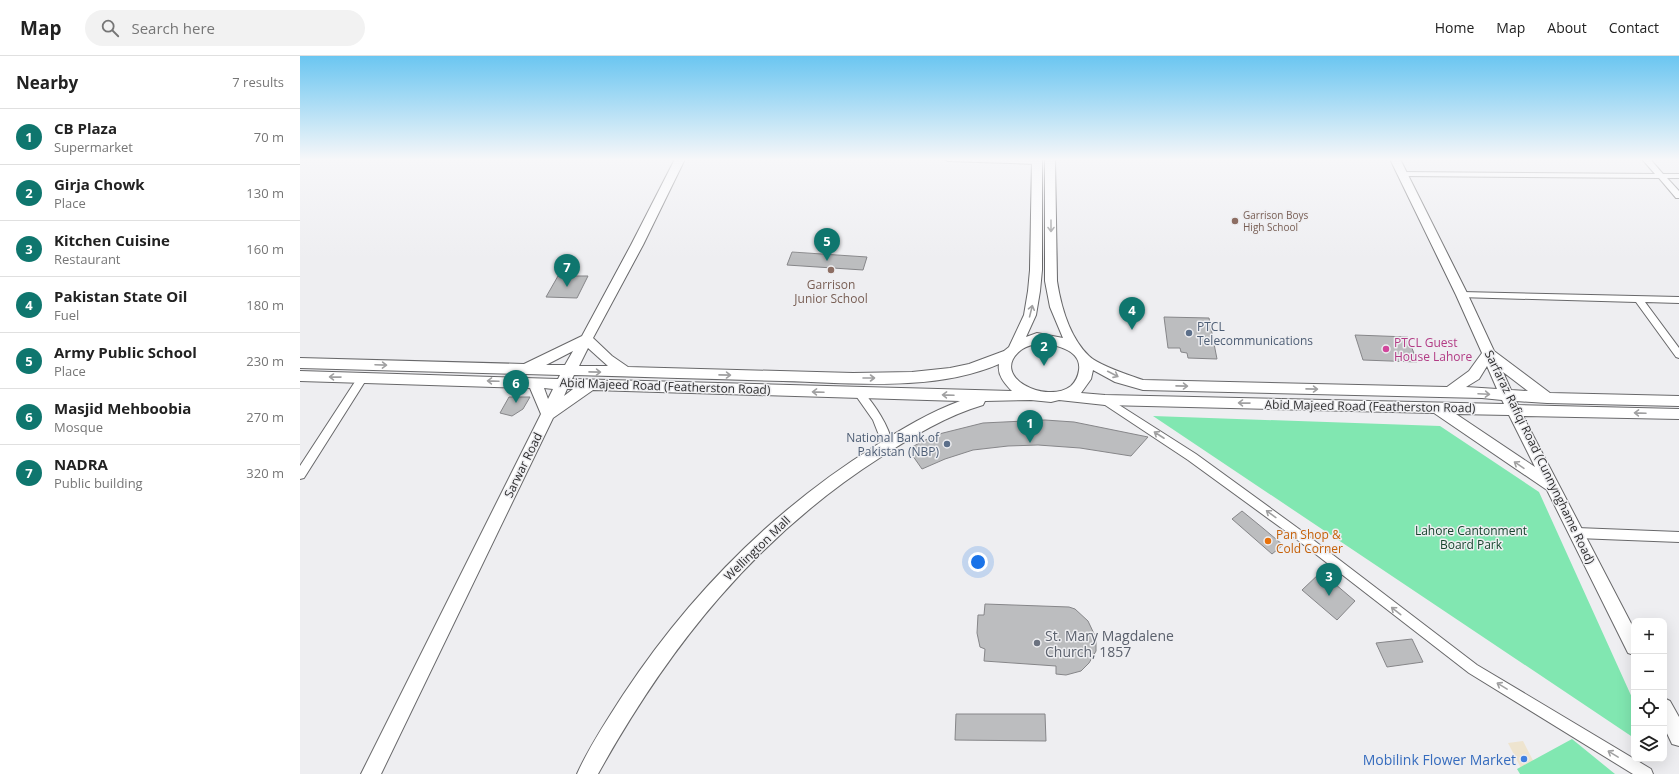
<!DOCTYPE html>
<meta charset="utf-8">
<style>
body{margin:0;font-family:"Open Sans",sans-serif;background:#f2f2f2;color:#222}
.controls{position:absolute;right:12px;bottom:12px;display:grid;overflow:hidden;border-radius:8px;box-shadow:0 4px 16px #0002}
.controls button{width:36px;height:36px;display:grid;place-items:center;padding:0;border:0;border-bottom:1px solid #e0e0e0;background:#fff;color:#222;font:20px sans-serif}
.you{position:absolute;left:678px;top:506px;width:14px;height:14px;margin:-10px;border:3px solid #fff;border-radius:50%;background:#1a73e8;box-shadow:0 0 0 6px #1a73e833}
.badge{display:grid;place-items:center;width:26px;height:26px;border-radius:50%;background:#0f766e;color:#fff;font-size:13px;font-weight:700}
.pin{position:absolute;translate:-50% -33px;filter:drop-shadow(0 1px 2px #0008)}
.pin::after{content:'';position:absolute;top:21px;width:14px;height:12px;background:inherit;clip-path:polygon(0 0,100% 0,50% 100%)}
.list{margin:0;padding:0;list-style:none}
h2{display:flex;justify-content:space-between;align-items:center;height:52px;margin:0;padding:0 16px;font-size:17px}
h2 small{font-size:13px;font-weight:400;color:#767676}
.list li{display:grid;grid-template-columns:26px 1fr auto;gap:12px;align-items:center;box-sizing:border-box;height:56px;padding:0 16px;border-top:1px solid #e0e0e0}
.list b{display:block;font-size:15px;white-space:nowrap}
.list p{margin:0;font-size:13px;white-space:nowrap;color:#767676}
.list em{font-size:13px;font-style:normal;color:#767676}
.icon{flex:none;width:22px;height:22px;fill:none;stroke:currentColor;stroke-width:2;stroke-linecap:round;stroke-linejoin:round}
.map{position:relative;flex:none;width:1379px;height:718px;overflow:hidden}
header{display:flex;align-items:center;gap:24px;box-sizing:border-box;height:56px;padding:0 20px;background:#fff;border-bottom:1px solid #e0e0e0}
header strong{font-size:19px}
nav{display:flex;gap:22px;margin-inline-start:auto;font-size:14px}
.search{width:280px;height:36px;background:#f2f2f2;display:flex;align-items:center;gap:10px;box-sizing:border-box;padding:0 14px;border-radius:22px;color:#767676;font-size:15px}
main{display:flex}
aside{flex:1;background:#fff}
.map>svg:first-child{display:block}
.commercial{fill:#eee4cf}
.green{fill:#81e7b1}
.building{fill:#bcbdbf;stroke:#868689}
.lines{fill:none;stroke-linecap:round;stroke-linejoin:round}
.street-casing{stroke:#68686a;stroke-width:2}
.secondary-casing{stroke:#68686a;stroke-width:2}
.street{fill:#fff;fill-rule:evenodd}
.secondary{fill:#fff;fill-rule:evenodd}
.oneway{stroke:#a0a0a1}
.education-dot{fill:#8d6e63;stroke:#eeeef1;stroke-width:1.5}
.service-dot{fill:#5c6f8a;stroke:#eeeef1;stroke-width:1.5}
.hotel-dot{fill:#d1479c;stroke:#eeeef1;stroke-width:1.5}
.food-dot{fill:#e8710a;stroke:#eeeef1;stroke-width:1.5}
.worship-dot{fill:#6b7280;stroke:#eeeef1;stroke-width:1.5}
.shop-dot{fill:#3f7fe0;stroke:#eeeef1;stroke-width:1.5}
.labels{text-anchor:middle;dominant-baseline:central;stroke-width:3;stroke-linejoin:round;paint-order:stroke}
.far-education-label{font-size:10px;fill:#785e54;stroke:#eeeef1;text-anchor:start}
.education-label{font-size:12px;fill:#785e54;stroke:#eeeef1}
.service-label{font-size:12px;fill:#4e5e75;stroke:#eeeef1;text-anchor:start}
.hotel-label{font-size:12px;fill:#b23c85;stroke:#eeeef1;text-anchor:start}
.street-label{font-size:12px;fill:#2d2d2e;stroke:#eeeef1}
.park-label{font-size:12px;fill:#17442e;stroke:#eeeef1}
.food-label{font-size:12px;fill:#c56008;stroke:#eeeef1;text-anchor:start}
.near-worship-label{font-size:14px;fill:#5b616d;stroke:#eeeef1;text-anchor:start}
.near-shop-label{font-size:14px;fill:#366cbe;stroke:#eeeef1;text-anchor:end}
</style>
<header>
<strong>Map</strong>
<div class="search"><svg class="icon" aria-label="search" viewBox="0 0 24 24"><circle cx="10" cy="10" r="6"/><path d="M15 15l6 6"/></svg>Search here</div>
<nav><a>Home</a><a>Map</a><a>About</a><a>Contact</a></nav>
</header>
<main>
<aside>
<h2>Nearby<small>7 results</small></h2>
<ul class="list">
<li><span class="badge">1</span><div><b>CB Plaza</b><p>Supermarket</p></div><em>70 m</em></li>
<li><span class="badge">2</span><div><b>Girja Chowk</b><p>Place</p></div><em>130 m</em></li>
<li><span class="badge">3</span><div><b>Kitchen Cuisine</b><p>Restaurant</p></div><em>160 m</em></li>
<li><span class="badge">4</span><div><b>Pakistan State Oil</b><p>Fuel</p></div><em>180 m</em></li>
<li><span class="badge">5</span><div><b>Army Public School</b><p>Place</p></div><em>230 m</em></li>
<li><span class="badge">6</span><div><b>Masjid Mehboobia</b><p>Mosque</p></div><em>270 m</em></li>
<li><span class="badge">7</span><div><b>NADRA</b><p>Public building</p></div><em>320 m</em></li>
</ul>
</aside>
<div class="map">
<svg width="1379" height="718" viewBox="0 0 1379 718">
<rect width="100%" height="100%" fill="#eeeef1"/>
<path class="commercial" d="M1223,685L1240,718H1224L1208,687Z"/>
<path class="green" d="M853,360L1140,370L1239,436L1334,646V682Z
M1272,683L1315,718H1220L1217,713Z"/>
<path class="building" d="M492,196L567,201L563,214L487,209Z
M258,220H288L277,242L246,241Z
M864,261L909,262L917,303L888,302L887,297L881,296L880,292H868Z
M1055,279L1108,281L1117,306L1063,304Z
M209,341H230L223,353L212,360L200,357Z
M745,364L774,366L848,381L831,400L780,392L738,389L708,390L673,394L645,403L622,413L608,393L635,379L683,367Z
M942,455L964,473L983,489L972,498L932,463Z
M1021,516L1055,545L1037,564L1002,534Z
M685,548L769,551L775,553L788,565L796,582V595L789,607L781,615L766,619L756,618V610L684,605L685,593L680,591L677,577L678,559H684Z
M1112,583L1123,606L1087,611L1076,587Z
M656,658H745L746,685L655,684Z"/>
<g class="lines">
<g class="street-casing">
<path id="street" d="M644,103L737,104L741,106L737,108L648,105Z
M1342,103H1350L1363,118H1379V122H1367L1379,135V142H1376L1359,122L1102,120L1098,118L1102,116L1355,118Z
M1162,236L1379,241V247L1345,246L1379,292V302L1376,301L1336,246L1159,241L1158,239Z
M63,317L68,321L66,324L4,422L0,423V410L60,318Z
M559,333L562,334C576,351 588,368 593,389L592,392L588,393L584,392L573,364L554,337L556,334Z
M805,340L896,398L999,473L1177,609L1351,713L1353,718H1333L1169,617L991,479L888,404L802,347L800,344L802,341Z
M1277,472L1379,476V486L1277,482L1273,480L1271,477L1273,474Z"/>
</g>
<g class="secondary-casing">
<path id="secondary" d="M375,103H385L343,189L293,282L312,300L328,311L553,317L612,316L650,312L669,308L704,295L709,291L724,259L728,235L730,214L732,103H742V214L740,235L736,259L726,281L737,277L763,282L750,251L745,225V103H755L757,225C761,251 770,282 789,300C798,309 831,320 843,324L1147,331L1169,315L1182,297L1156,239L1090,103H1100L1168,239L1194,295L1250,337L1379,340V350L1247,347L1216,345L1218,349L1379,353V363L1223,360L1334,573V599L1328,597L1247,434L1134,357L805,349L759,344L751,346L731,344L685,345L683,349C646,360 613,380 581,401C456,481 369,590 298,718H277C289,691 307,664 323,639C389,539 473,454 575,390C602,373 630,356 660,345L293,334L253,362L81,718H61L241,358L230,332L0,325V315L258,323L260,319L0,312V302L224,308L282,280L331,189ZM738,287C753,288 782,293 779,314C778,321 776,325 771,330C746,349 688,320 721,294C726,290 733,289 738,287ZM288,292L308,310H279ZM273,295L265,309H246ZM699,308C697,319 705,328 712,335L272,323L274,319C343,321 413,323 483,325C552,327 634,336 699,308ZM1187,310L1197,333L1166,331L1179,323ZM793,314L815,326L843,334L1182,342L1202,344L1204,348L805,339L781,337L791,323ZM1203,316L1228,335L1211,334ZM244,332L253,333L248,343ZM267,333H273L264,340ZM1156,358L1209,359L1235,411Z
M1364,642L1370,645L1379,661V690L1372,688L1364,671Z"/>
</g>
<use href="#street" class="street"/>
<use href="#secondary" class="secondary"/>
</g>
<defs><path id="oneway-shaft" d="M-6 0H5M1.5-3L5.5 0L1.5 3" fill="none" stroke-width="1.6" stroke-linecap="round" stroke-linejoin="round"/></defs>
<g class="oneway">
<use href="#oneway-shaft" transform="translate(751 170) rotate(90)"/>
<use href="#oneway-shaft" transform="translate(731 255) rotate(-76)"/>
<use href="#oneway-shaft" transform="translate(81 309) rotate(2)"/>
<use href="#oneway-shaft" transform="translate(295 316) rotate(1)"/>
<use href="#oneway-shaft" transform="translate(813 318) rotate(27)"/>
<use href="#oneway-shaft" transform="translate(425 319) rotate(1)"/>
<use href="#oneway-shaft" transform="translate(35 321) rotate(-179)"/>
<use href="#oneway-shaft" transform="translate(569 322)"/>
<use href="#oneway-shaft" transform="translate(193 325) rotate(-178)"/>
<use href="#oneway-shaft" transform="translate(882 330) rotate(1)"/>
<use href="#oneway-shaft" transform="translate(1012 333) rotate(1)"/>
<use href="#oneway-shaft" transform="translate(518 336) rotate(-178)"/>
<use href="#oneway-shaft" transform="translate(1184 338) rotate(3)"/>
<use href="#oneway-shaft" transform="translate(648 339) rotate(-178)"/>
<use href="#oneway-shaft" transform="translate(944 347) rotate(-179)"/>
<use href="#oneway-shaft" transform="translate(1340 357) rotate(-178)"/>
<use href="#oneway-shaft" transform="translate(859 379) rotate(-147)"/>
<use href="#oneway-shaft" transform="translate(1219 409) rotate(-146)"/>
<use href="#oneway-shaft" transform="translate(971 458) rotate(-144)"/>
<use href="#oneway-shaft" transform="translate(1096 555) rotate(-142)"/>
<use href="#oneway-shaft" transform="translate(1202 630) rotate(-149)"/>
<use href="#oneway-shaft" transform="translate(1313 698) rotate(-149)"/>
</g>
<linearGradient id="sky" x2="0" y2="1"><stop stop-color="#6bc6f1"/><stop offset="0.51" stop-color="#f7f7f9"/><stop offset="1" stop-color="#f7f7f9" stop-opacity="0"/></linearGradient>
<rect width="1379" height="203" fill="url(#sky)"/>
<g class="education-dot">
<circle cx="935" cy="165" r="4"/>
<circle cx="531" cy="214" r="4"/>
</g>
<g class="service-dot">
<circle cx="889" cy="277" r="4"/>
<circle cx="647" cy="388" r="4"/>
</g>
<circle class="hotel-dot" cx="1086" cy="293" r="4"/>
<circle class="food-dot" cx="968" cy="485" r="4"/>
<circle class="worship-dot" cx="737" cy="587" r="4"/>
<circle class="shop-dot" cx="1224" cy="703" r="4"/>
<g class="labels">
<g class="far-education-label">
<text x="943" y="159">Garrison Boys<tspan x="943" dy="12">High School</tspan></text>
</g>
<g class="education-label">
<text x="531" y="228">Garrison<tspan x="531" dy="14">Junior School</tspan></text>
</g>
<g class="service-label">
<text x="897" y="270">PTCL<tspan x="897" dy="14">Telecommunications</tspan></text>
<text x="639" y="381" text-anchor="end">National Bank of<tspan x="639" dy="14">Pakistan (NBP)</tspan></text>
</g>
<g class="hotel-label">
<text x="1094" y="286">PTCL Guest<tspan x="1094" dy="14">House Lahore</tspan></text>
</g>
<g class="street-label">
<text transform="translate(365 330) rotate(2)">Abid Majeed Road (Featherston Road)</text>
<text transform="translate(1070 350) rotate(1)">Abid Majeed Road (Featherston Road)</text>
<text transform="translate(1240 401) rotate(64)">Sarfaraz Rafiqi Road (Cunnynghame Road)</text>
<text transform="translate(223 409) rotate(-64)">Sarwar Road</text>
<text transform="translate(457 492) rotate(-44)">Wellington Mall</text>
</g>
<g class="park-label">
<text x="1171" y="474">Lahore Cantonment<tspan x="1171" dy="14">Board Park</tspan></text>
</g>
<g class="food-label">
<text x="976" y="478">Pan Shop &amp;<tspan x="976" dy="14">Cold Corner</tspan></text>
</g>
<g class="near-worship-label">
<text x="745" y="579">St. Mary Magdalene<tspan x="745" dy="16">Church, 1857</tspan></text>
</g>
<g class="near-shop-label">
<text x="1216" y="703">Mobilink Flower Market</text>
</g>
</g>
</svg>
<div class="controls">
<button>+</button>
<button>−</button>
<button><svg class="icon" aria-label="locate" viewBox="0 0 24 24"><circle cx="12" cy="12" r="6"/><path d="M12 2v4M12 18v4M2 12h4M18 12h4"/></svg></button>
<button><svg class="icon" aria-label="layers" viewBox="0 0 24 24"><path d="M12 4l9 5-9 5-9-5zM3 14l9 5 9-5"/></svg></button>
</div>
<div class="you"></div>
<div class="pin badge" style="left:730px;top:387px">1</div>
<div class="pin badge" style="left:744px;top:310px">2</div>
<div class="pin badge" style="left:1029px;top:540px">3</div>
<div class="pin badge" style="left:832px;top:274px">4</div>
<div class="pin badge" style="left:527px;top:205px">5</div>
<div class="pin badge" style="left:216px;top:347px">6</div>
<div class="pin badge" style="left:267px;top:231px">7</div>
</div>
</main>
